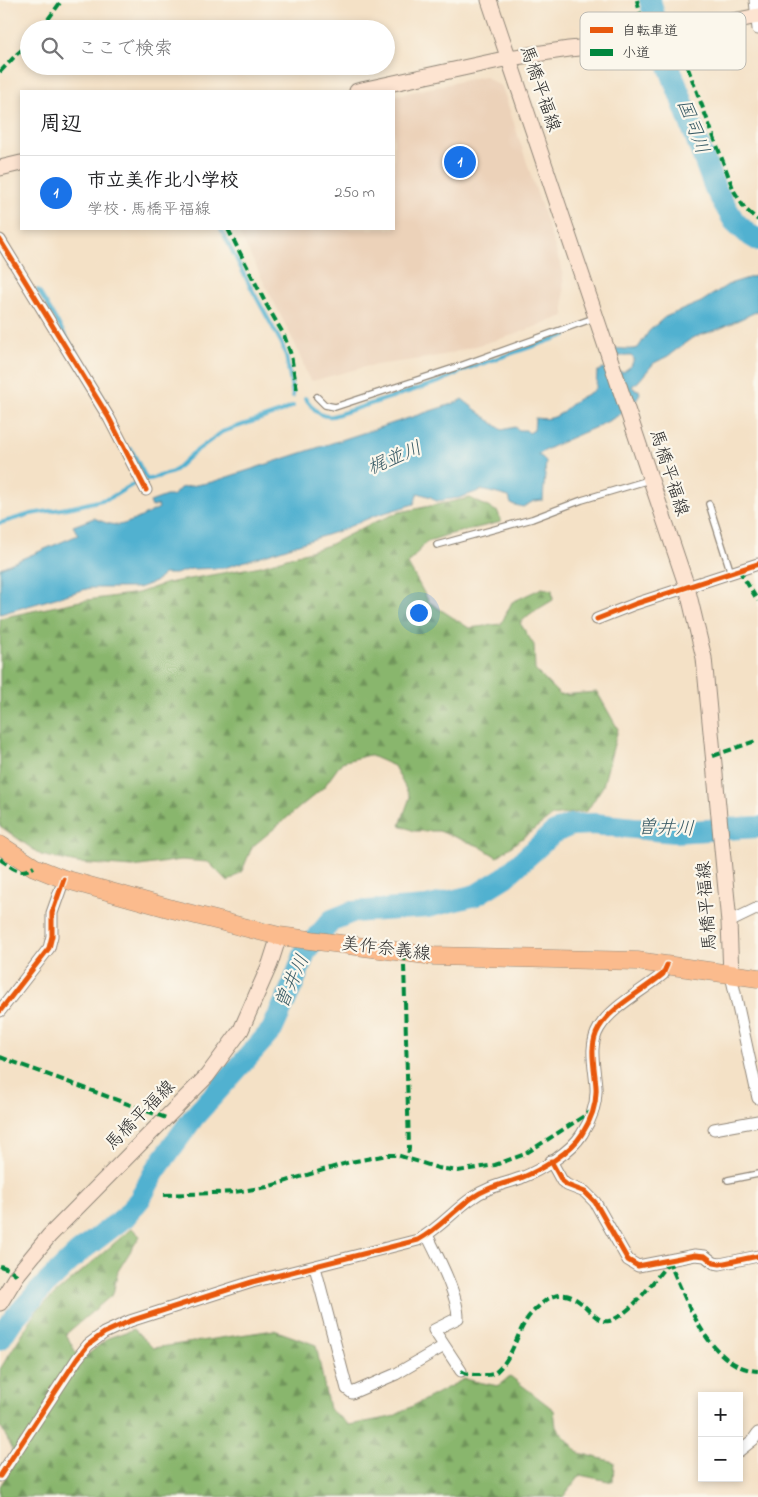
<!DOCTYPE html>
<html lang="ja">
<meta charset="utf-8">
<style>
body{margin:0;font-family:"Indie Flower","Klee One",sans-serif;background:#f2f2f2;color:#202124}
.controls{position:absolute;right:15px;bottom:15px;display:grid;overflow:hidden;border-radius:0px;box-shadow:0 2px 8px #0003}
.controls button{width:45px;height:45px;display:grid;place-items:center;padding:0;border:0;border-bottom:1px solid #e0e0e0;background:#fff;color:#202124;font:25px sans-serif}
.you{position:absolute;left:418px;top:612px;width:18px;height:18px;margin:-12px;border:4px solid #fff;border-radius:50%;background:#1a73e8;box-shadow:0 0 0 8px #1a73e833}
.badge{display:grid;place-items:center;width:32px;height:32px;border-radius:50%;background:#1a73e8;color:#fff;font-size:16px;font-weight:700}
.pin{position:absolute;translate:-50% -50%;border:2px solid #fff;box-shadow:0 1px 5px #0006}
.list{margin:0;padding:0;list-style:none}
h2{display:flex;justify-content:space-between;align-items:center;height:65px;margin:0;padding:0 20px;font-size:21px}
h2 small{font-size:16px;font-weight:400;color:#757577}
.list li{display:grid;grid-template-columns:32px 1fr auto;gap:15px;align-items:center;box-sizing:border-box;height:75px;padding:0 20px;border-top:1px solid #e0e0e0}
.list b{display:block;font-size:19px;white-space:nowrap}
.list p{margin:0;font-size:16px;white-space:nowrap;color:#757577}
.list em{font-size:16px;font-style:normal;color:#757577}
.icon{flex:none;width:28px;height:28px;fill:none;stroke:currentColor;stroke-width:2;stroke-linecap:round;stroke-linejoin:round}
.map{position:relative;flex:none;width:758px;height:1497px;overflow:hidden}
.search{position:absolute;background:#fff;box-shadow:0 2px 8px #0003;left:20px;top:20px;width:375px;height:55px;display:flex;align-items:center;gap:12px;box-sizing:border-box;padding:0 18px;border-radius:28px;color:#757577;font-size:19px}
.panel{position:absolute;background:#fff;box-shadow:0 2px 8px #0003;left:20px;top:90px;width:375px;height:140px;border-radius:0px}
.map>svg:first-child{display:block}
.built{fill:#ecd2b9}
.forest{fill:url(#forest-firs);stroke:#5a704c}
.water{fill:#51b1d0;stroke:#3e6e7e}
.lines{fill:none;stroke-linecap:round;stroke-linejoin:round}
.stream{stroke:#51b1d0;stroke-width:4}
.river{stroke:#51b1d0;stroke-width:22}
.lane-casing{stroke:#908678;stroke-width:8}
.street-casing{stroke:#908678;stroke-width:13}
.secondary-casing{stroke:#908678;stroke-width:17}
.primary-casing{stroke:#908678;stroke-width:19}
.lane{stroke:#fff;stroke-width:5.5}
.street{stroke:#fff;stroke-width:11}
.secondary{stroke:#fde4d1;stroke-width:15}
.primary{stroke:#fbbb8d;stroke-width:18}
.quiet{stroke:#00873e;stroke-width:4;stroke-dasharray:8 4;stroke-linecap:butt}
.cycleway-casing{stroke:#fbf7ec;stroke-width:8}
.cycleway{stroke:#e8590c;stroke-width:5}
.labels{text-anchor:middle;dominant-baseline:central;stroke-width:4.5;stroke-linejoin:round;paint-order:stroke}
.street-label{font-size:18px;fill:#2b2b2b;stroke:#fbf7ec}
.water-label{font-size:19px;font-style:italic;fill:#385a65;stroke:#fbf7ec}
.key{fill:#fbf7ec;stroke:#bdbab2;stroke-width:1}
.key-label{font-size:14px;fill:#2b2b2b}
</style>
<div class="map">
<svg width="758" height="1497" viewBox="0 0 758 1497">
<defs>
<pattern id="forest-firs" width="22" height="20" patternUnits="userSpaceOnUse" patternTransform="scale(1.25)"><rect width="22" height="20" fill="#89b66d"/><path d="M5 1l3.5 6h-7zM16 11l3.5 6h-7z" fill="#70945a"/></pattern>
</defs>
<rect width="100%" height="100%" fill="#fbf7ec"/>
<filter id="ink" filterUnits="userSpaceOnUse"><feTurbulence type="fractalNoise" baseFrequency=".02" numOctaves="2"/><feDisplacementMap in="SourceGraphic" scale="10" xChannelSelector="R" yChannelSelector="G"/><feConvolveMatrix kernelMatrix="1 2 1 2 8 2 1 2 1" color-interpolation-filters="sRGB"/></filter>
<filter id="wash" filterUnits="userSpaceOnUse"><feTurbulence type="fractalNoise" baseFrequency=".0096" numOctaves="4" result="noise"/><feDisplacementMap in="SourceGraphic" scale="20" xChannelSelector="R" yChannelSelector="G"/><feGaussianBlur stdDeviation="1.12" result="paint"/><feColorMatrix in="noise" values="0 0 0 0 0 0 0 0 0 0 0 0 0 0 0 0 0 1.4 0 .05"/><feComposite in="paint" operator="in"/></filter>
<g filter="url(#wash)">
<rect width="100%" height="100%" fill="#f4e1c6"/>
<path class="built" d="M484,76L502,87L563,272L564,316L513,335L448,354L421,359L368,366L312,381L308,377L295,344L237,229H394V96Z"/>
<path class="forest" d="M470,498L498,512L501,522L447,535L426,542L408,564L429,602L469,628L501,624L512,602L542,588L552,590L553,600L530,614L520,623L534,645L535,670L560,695L597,692L618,729L603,786L587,811L552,816L497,857L479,846L439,831H414L400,825L410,797L394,766L369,755L342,762L324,787L252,847L242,871L228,882L208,862L181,860L133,867L77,863L41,855L0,826V618L80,601L138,593L167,583L261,566L329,545L370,524L400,512Z
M132,1228L140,1236L118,1271L113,1294L66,1334L76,1353L86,1356L108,1338L134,1329L153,1348L274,1330L316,1345L329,1409L349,1425L392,1417L464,1379L498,1386L510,1376L554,1410L556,1427L579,1453L614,1462L613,1482L580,1475L563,1497H0V1486L15,1462L12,1448L0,1425V1369L38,1309Z"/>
<path class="water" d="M758,275V311L719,329L692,338L668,356L654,363L638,382L632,386L634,389L639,390L640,393C638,396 637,401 634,403C614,425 564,437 538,455L542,457L546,461L543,500L534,501L523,507L511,504L509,497L482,490L459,498L436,501L431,497L418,493L414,504L374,516L339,531L224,568L191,569L175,574H164L155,582L138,588H90L0,614V568L78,535L73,526L94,518C101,521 110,525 118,525C129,524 149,513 159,508L158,505L152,507L150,502L166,496H173L180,488L212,482L458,402L462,399L502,430L515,427L519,430H526L529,433L534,430L535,418C559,421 559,413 575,401C582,396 590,394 596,388L597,372L603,368L623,372L631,366L634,359L631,356H613L610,349C620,347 628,351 638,348L649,331L665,317L701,302L729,284Z"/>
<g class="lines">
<path class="stream" d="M221,229L249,284L282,344L286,356L293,396
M38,290L101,395
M305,398C314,408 318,418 333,416L439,382L469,368L566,335
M131,449L147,480
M147,480L173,472L192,454L222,432L281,412L293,406
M0,523L31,514L73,507L110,498L137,482"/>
<path class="river" d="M650,0L664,53L715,188L734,221L748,234L758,240
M0,1339L14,1318L45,1285L78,1253L125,1217L140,1199L155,1171L193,1118L272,1030L293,984L306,950L332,920L352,912L427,907L476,895L505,877L553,833L571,825L594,824L674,832L758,827"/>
</g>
</g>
<g filter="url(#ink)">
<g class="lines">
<g class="lane-casing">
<path id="lane" d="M317,397L325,405L335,407L460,366L594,318
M709,504L731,573
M437,545L532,519L582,500L649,480
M728,1180L758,1174"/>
</g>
<g class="street-casing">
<path id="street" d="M755,0L758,29
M0,240L109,418L146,490
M597,619L635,604L758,564
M729,922L758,908
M731,975L758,1098
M0,1011L49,948L52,936V913L64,879
M714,1129L758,1121
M551,1161L562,1181L567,1185L585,1192L595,1202L628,1260L638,1266L695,1255L705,1256L714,1263L720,1264L758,1256
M427,1235C438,1257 458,1295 458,1318L434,1330L461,1371
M315,1267L347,1389L352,1393L396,1374L444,1346
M739,1451L753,1440L758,1433
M0,1476L77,1359L88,1345L104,1333L130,1321L252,1282L418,1240C439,1229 453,1211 472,1198C487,1187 504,1184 521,1178C541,1170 571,1152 582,1134C591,1120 597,1104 596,1087C595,1068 588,1046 599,1028C612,1006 643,991 663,974L667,965"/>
</g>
<g class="secondary-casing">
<path id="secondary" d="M489,0L687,587L704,658L729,922L731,975
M357,91L509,58L569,49L619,44L758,16
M0,168L21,163
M0,1303L17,1275L49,1236L207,1076L241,1030L270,964L279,936"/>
</g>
<g class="primary-casing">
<path id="primary" d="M0,845L34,867L64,879L172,909L279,936L434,956L637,961L758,978"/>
</g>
<use href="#lane" class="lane"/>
<use href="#street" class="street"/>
<use href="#secondary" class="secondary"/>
<use href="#primary" class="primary"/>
<path class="quiet" d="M637,0L646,40
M41,29L62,0
M677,33L683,55L734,191L745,209L758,220
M0,72L17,54L29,44
M228,229L266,304L284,335L291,355L297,391
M739,570L758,601
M713,756L758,740
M0,859C13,868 19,876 34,867
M405,953L404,964L409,1148L408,1157
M0,1057L166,1118
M164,1195L235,1192L267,1187L350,1162L388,1155H397L438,1168L458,1171L495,1165L525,1154L592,1111
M668,1260C687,1299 707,1367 758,1371
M0,1266L9,1269L17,1275
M461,1371C467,1375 472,1375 479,1375C485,1375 492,1376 497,1371C513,1357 516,1335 527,1319C530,1314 536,1309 540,1305C576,1273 590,1326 609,1321C631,1314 651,1284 666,1266L668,1260"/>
<g class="cycleway-casing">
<path id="cycleway" d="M0,240L109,418L146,490
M597,619L635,604L758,564
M0,1011L49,948L52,936V913L64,879
M551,1161L562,1181L567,1185L585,1192L595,1202L628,1260L638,1266L695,1255L705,1256L714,1263L720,1264L758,1256
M0,1476L77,1359L88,1345L104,1333L130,1321L252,1282L418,1240C439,1229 453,1211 472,1198C487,1187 504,1184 521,1178C541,1170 571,1152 582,1134C591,1120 597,1104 596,1087C595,1068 588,1046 599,1028C612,1006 643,991 663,974L667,965"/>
</g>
<use href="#cycleway" class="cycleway"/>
</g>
</g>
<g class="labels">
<g class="street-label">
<text transform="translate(539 89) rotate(71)">馬橋平福線</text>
<text transform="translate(668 473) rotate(72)">馬橋平福線</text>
<text transform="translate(708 906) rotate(-94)">馬橋平福線</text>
<text transform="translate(386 950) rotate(7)">美作奈義線</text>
<text transform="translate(141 1116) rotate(-45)">馬橋平福線</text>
</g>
<g class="water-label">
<text transform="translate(692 127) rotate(69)">国司川</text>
<text transform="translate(395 459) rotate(-23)">梶並川</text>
<text transform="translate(666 829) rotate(2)">曽井川</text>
<text transform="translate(293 982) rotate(-66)">曽井川</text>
</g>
</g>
<rect x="580" y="12" width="166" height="58" rx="8" class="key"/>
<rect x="590" y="27" width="23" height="6" fill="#e8590c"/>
<rect x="590" y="49" width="23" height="7" fill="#00873e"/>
<g class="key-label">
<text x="622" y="35">自転車道</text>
<text x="622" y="57">小道</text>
</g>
</svg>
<div class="controls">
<button>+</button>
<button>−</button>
</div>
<div class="you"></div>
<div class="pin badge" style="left:460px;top:162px">1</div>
<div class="search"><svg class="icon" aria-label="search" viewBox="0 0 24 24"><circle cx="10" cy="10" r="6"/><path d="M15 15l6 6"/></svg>ここで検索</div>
<section class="panel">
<h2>周辺<small></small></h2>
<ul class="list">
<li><span class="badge">1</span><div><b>市立美作北小学校</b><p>学校 · 馬橋平福線</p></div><em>250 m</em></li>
</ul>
</section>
</div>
